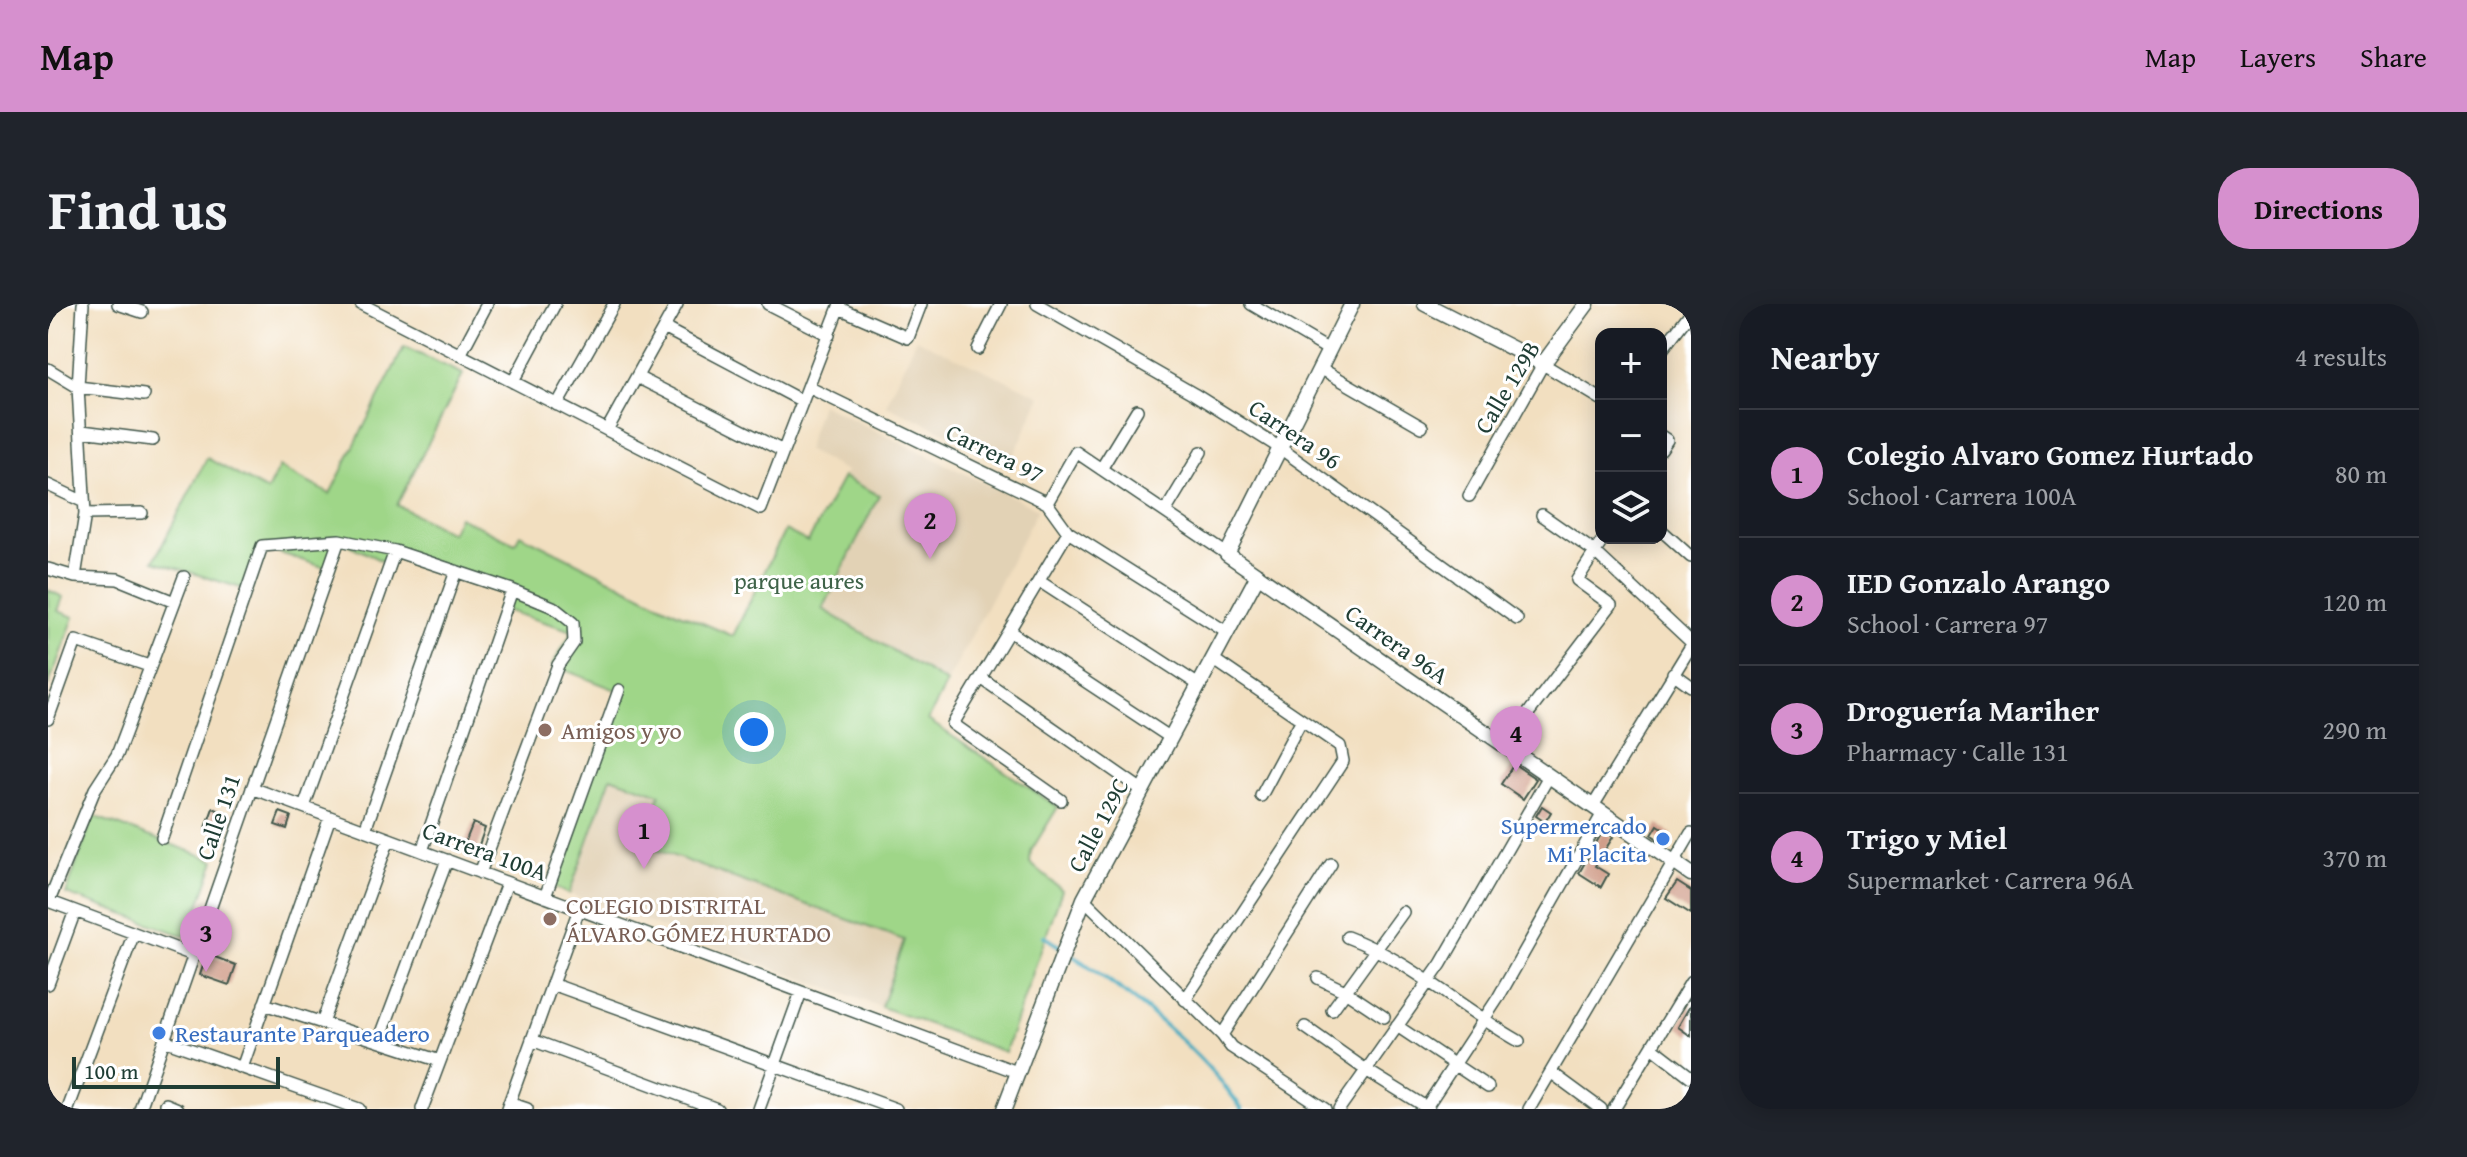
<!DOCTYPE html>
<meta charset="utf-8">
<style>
body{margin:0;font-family:"Gentium Book Plus",serif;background:#20242c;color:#f1f3f6}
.controls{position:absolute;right:24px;top:24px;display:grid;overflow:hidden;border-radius:16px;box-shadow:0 4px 20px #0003}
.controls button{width:72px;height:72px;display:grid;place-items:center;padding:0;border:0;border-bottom:2px solid #363941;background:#171b24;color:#f1f3f6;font:40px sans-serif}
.scale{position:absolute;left:24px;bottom:20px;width:208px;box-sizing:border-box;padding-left:8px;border:4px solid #1f3d34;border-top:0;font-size:22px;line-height:28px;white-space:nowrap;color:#1f3d34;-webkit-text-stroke:6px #fff;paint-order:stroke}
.you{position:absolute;left:706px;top:428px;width:28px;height:28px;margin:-20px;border:6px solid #fff;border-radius:50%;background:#1a73e8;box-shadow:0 0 0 12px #1a73e833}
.badge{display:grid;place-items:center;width:52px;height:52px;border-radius:50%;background:#d690ce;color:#111;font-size:26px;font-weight:700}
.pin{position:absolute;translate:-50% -66px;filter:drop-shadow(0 2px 4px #0008)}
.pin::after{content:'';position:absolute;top:42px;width:28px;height:24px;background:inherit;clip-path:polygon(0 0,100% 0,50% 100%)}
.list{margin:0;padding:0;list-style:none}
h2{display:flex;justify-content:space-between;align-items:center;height:104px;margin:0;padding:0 32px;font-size:34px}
h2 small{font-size:26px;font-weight:400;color:#9ea1a6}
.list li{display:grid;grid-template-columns:52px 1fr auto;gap:24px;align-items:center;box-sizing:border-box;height:128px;padding:0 32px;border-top:2px solid #363941}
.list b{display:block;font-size:30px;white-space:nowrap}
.list p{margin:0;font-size:26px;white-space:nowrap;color:#9ea1a6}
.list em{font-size:26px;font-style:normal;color:#9ea1a6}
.icon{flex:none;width:44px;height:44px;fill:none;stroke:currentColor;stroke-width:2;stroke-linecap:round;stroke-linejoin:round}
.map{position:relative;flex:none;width:1643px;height:805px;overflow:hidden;border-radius:32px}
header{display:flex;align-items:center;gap:48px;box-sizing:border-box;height:112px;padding:0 40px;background:#d690ce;color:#111}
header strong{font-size:38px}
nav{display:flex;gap:44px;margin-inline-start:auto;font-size:28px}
.intro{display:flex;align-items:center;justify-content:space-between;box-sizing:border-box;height:192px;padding:0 48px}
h1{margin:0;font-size:56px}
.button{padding:20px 36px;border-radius:32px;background:#d690ce;color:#111;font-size:28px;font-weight:700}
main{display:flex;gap:48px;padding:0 48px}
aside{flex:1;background:#171b24;border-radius:32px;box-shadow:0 4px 20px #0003}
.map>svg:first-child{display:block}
.built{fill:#e2d2b5}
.green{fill:#9fd688;stroke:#5f8a5e;stroke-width:2}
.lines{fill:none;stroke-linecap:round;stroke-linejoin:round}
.stream{stroke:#40aabf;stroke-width:4}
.building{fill:#d09e8a}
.minor-casing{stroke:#3f5549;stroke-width:14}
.tertiary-casing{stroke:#3f5549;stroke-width:17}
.minor{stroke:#fff;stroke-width:11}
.tertiary{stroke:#fff;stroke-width:14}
.education-dot{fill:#8d6e63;stroke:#fff;stroke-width:3}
.shop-dot{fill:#3f7fe0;stroke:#fff;stroke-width:3}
.labels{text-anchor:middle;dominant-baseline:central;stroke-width:6;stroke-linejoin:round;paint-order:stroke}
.street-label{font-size:24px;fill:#1f3d34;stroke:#fff}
.park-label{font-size:24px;fill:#3f6349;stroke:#fff}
.education-label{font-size:24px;fill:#785e54;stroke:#fff;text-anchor:start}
.shop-label{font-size:24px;fill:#366cbe;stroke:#fff;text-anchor:end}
</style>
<header>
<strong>Map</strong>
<nav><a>Map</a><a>Layers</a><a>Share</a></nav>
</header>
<div class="intro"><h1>Find us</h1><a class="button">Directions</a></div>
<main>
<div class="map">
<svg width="1643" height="805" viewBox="0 0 1643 805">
<rect width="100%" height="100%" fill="#fff"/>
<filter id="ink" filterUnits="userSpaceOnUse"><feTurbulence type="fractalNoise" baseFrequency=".0125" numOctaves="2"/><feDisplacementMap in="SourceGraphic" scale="16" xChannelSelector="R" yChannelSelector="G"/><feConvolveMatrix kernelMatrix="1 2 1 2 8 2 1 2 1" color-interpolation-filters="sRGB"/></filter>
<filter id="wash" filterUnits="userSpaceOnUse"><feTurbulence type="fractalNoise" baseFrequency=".006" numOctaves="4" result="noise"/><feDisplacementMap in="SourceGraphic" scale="32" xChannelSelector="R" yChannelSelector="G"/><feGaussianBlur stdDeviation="1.8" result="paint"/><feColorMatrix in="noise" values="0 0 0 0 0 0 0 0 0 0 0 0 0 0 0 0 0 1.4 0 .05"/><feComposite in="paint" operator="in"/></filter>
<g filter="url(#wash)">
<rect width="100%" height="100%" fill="#f2dfc0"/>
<path class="built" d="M868,35L993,92L963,158L838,101Z
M773,100L990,205L899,379L775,305L830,191L795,173L798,167L758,146Z
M563,473L613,491L595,541L857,636L833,703L521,590Z"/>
<path class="green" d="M356,43L415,70L349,201L403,229L411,213L467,239L472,230L624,306L685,332L737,226L760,238L795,173L831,191L775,305L899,379L880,416L1010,503L983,547L982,559L1014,586L957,748L833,703L856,636L595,541L612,490L563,473L521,590L501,581L571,387L504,361L525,327L457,306L464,286L348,247L342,261L291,236L281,265L214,243L199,286L106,257L159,154L219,187L231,163L282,190Z
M0,286L15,293L10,307L26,313L0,383Z
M45,512L167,556L140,633L18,590Z"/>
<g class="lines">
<path class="stream" d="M996,632L1014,644
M1021,649C1085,692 1150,742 1194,805"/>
</g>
<g id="blocks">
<path class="building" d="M1466,460L1488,475L1475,495L1453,480Z
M1494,502L1503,508L1497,518L1488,512Z
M165,504L179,510L172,529L158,524Z
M232,508L243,512L239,525L227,521Z
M425,519L437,524L428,549L415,544Z
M1610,521L1624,530L1617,540L1604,531Z
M1555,527L1565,533L1547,562L1560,570L1553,583L1531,569Z
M1629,578L1643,587V610L1618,594Z
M159,650L188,661L181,681L152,671Z
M1643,700V732L1630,723Z"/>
</g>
</g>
<g filter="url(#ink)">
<use href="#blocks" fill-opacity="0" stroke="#3f5549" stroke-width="2"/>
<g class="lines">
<g class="minor-casing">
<path id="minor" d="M70,0L94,8
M313,0L713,205L792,0
M720,0L781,31
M989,0L1146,90L1232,144L1469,315
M1203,0L1281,46
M791,4L860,34L873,0
M616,24L754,97
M930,45L953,0
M1613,47L1643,8
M412,51L439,0
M1272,64L1374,123
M0,65L30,83L96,91
M589,73L735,147
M465,78L507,0
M760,83L999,199L1020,228L1180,329
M509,101L566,0
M559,126L629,0
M34,127L105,136
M1613,132L1619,136L1613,145
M1053,165L1089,106
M0,181L36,198
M1421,192L1495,60L1553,95
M999,199L1028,148L1179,250
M1117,208L1153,148
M37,210L94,209
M1494,211L1547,248L1643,338
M1613,226L1643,253
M0,265L27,273L70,275L124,297
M27,273L37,210L30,83L35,0
M991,277L1151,381
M961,327L1123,434
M1625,369L1643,382
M933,374L1094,486
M0,415L28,337L101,362
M1456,441L1563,301L1529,276L1556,234
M204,484L969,768
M1213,492L1253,417
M1013,496L905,420L1020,228
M1545,502L1643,342
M256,503L347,247
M317,526L408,267
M114,534L214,242L291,236L347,247L464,286L505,303L525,319L526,338L510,361L432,569
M374,547L464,286
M497,593L571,386
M1036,595L1174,731L1183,743L1277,805
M0,597L145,651
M1,597L47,485L69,451L136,273
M1299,633C1363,657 1412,704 1471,737
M1270,674L1297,687L1336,713
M0,680L27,607
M504,680L848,805
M1137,696L1295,457L1292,442L1165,355
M216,700L392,757
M1284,706L1355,608
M274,719L341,535
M1349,722L1440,783
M1257,723L1318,766L1381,805
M1174,731L1283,560
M116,736L311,805
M484,736L669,805
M331,737L399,556
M1604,743L1643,773
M194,764L282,513
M1504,769L1553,805
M461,799L479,805
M118,800L130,805
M20,805L86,629
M92,805L291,236
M374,805L459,579
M459,805L531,605
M711,805L753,688
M1291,805L1393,660L1501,472
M1377,805L1450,694L1555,509
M1481,805L1643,529
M1566,805L1643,678"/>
</g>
<g class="tertiary-casing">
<path id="tertiary" d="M1304,0L1179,250L1643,570
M1377,0L1495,60L1539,0
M956,805L1036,595L1210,271"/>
</g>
<use href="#minor" class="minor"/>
<use href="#tertiary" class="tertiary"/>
</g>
</g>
<g class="education-dot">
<circle cx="497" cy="426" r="8"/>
<circle cx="502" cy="615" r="8"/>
</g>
<g class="shop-dot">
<circle cx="1615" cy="535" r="8"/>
<circle cx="111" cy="729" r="8"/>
</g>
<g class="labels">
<g class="street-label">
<text transform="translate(1459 83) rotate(-59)">Calle 129B</text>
<text transform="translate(1247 130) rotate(34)">Carrera 96</text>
<text transform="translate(947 149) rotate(26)">Carrera 97</text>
<text transform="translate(1349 340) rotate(35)">Carrera 96A</text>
<text transform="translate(170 513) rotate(-71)">Calle 131</text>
<text transform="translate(1050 521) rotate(-62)">Calle 129C</text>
<text transform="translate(437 547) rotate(20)">Carrera 100A</text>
</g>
<g class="park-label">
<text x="751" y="276">parque aures</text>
</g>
<g class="education-label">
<text x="513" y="426">Amigos y yo</text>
<text x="518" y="601">COLEGIO DISTRITAL<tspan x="518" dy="28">ÁLVARO GÓMEZ HURTADO</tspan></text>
</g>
<g class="shop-label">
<text x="1599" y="521">Supermercado<tspan x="1599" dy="28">Mi Placita</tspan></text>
<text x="127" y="729" text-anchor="start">Restaurante Parqueadero</text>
</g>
</g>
</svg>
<div class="controls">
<button>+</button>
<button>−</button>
<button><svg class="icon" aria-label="layers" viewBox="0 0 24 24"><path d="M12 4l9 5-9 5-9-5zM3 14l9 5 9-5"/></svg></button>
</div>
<div class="scale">100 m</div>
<div class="you"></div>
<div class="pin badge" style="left:596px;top:565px">1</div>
<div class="pin badge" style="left:882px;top:255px">2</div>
<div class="pin badge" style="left:158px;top:668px">3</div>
<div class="pin badge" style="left:1468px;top:468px">4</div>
</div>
<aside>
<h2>Nearby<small>4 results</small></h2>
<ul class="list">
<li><span class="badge">1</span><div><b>Colegio Alvaro Gomez Hurtado</b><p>School · Carrera 100A</p></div><em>80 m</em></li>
<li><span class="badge">2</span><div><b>IED Gonzalo Arango</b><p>School · Carrera 97</p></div><em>120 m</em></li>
<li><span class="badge">3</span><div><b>Droguería Mariher</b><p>Pharmacy · Calle 131</p></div><em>290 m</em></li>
<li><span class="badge">4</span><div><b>Trigo y Miel</b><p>Supermarket · Carrera 96A</p></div><em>370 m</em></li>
</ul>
</aside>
</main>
